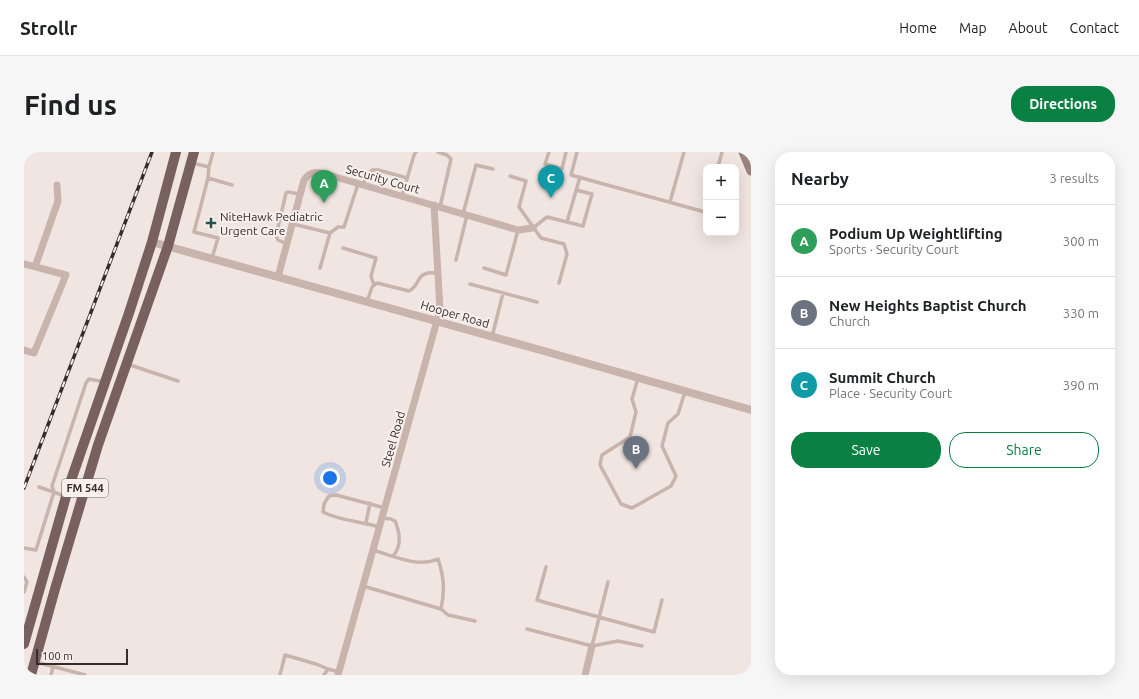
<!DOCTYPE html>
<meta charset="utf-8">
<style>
body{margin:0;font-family:Ubuntu,sans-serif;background:#f6f6f6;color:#202124}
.controls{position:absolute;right:12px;top:12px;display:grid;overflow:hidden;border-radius:8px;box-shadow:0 4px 16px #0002}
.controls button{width:36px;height:36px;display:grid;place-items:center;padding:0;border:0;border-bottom:1px solid #e0e0e0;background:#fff;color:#202124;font:20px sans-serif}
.scale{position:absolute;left:12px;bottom:10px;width:92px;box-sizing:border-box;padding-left:4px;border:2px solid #372c2b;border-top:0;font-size:11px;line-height:14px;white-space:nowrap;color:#372c2b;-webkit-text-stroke:3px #f8f0ec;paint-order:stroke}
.you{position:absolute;left:306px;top:326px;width:14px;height:14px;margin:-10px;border:3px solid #fff;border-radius:50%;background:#1a73e8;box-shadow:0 0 0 6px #1a73e833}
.badge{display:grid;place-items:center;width:26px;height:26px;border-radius:50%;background:#0b8043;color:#fff;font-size:13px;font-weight:700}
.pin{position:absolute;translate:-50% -33px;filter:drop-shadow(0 1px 2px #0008)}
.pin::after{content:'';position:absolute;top:21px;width:14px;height:12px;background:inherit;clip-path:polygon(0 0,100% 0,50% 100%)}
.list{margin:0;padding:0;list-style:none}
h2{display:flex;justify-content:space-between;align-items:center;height:52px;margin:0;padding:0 16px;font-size:17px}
h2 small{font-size:13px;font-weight:400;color:#757577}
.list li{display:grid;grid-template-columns:26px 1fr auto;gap:12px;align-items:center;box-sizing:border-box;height:72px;padding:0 16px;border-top:1px solid #e0e0e0}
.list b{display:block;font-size:15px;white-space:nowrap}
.list p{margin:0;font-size:13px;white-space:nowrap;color:#757577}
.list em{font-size:13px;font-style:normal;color:#757577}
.actions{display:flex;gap:8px;padding:12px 16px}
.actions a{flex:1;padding:9px 0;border:1px solid #0b8043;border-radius:16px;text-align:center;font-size:14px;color:#0b8043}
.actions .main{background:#0b8043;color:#fff}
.map{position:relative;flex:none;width:727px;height:523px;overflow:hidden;border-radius:16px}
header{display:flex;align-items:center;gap:24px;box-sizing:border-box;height:56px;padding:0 20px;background:#fff;border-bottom:1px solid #e0e0e0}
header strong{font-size:19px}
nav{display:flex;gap:22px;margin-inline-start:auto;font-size:14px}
.intro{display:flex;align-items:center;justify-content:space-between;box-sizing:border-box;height:96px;padding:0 24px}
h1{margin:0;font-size:28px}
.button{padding:10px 18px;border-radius:16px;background:#0b8043;color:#fff;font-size:14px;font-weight:700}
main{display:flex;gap:24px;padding:0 24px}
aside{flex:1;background:#fff;border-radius:16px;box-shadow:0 4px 16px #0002}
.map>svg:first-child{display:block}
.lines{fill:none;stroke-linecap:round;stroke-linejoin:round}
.service{stroke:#c8b3ad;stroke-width:3.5}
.minor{stroke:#c8b3ad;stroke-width:7}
.tertiary{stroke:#c8b3ad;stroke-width:8}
.secondary{stroke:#9b827e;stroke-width:9}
.primary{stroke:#77605d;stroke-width:10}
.rail-casing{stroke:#372c2b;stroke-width:3.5}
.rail{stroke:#f8f0ec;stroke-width:2;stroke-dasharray:6;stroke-linecap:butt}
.poi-dot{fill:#24544c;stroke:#f8f0ec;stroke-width:1.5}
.labels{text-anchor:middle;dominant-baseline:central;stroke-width:4;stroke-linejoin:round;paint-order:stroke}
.shield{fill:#f8f0ec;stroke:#716765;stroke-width:1}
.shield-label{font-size:11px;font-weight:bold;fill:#372c2b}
.street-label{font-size:12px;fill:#372c2b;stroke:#f8f0ec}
.poi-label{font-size:12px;fill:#372c2b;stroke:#f8f0ec;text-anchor:start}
</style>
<header>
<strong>Strollr</strong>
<nav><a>Home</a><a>Map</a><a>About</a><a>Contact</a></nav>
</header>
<div class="intro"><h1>Find us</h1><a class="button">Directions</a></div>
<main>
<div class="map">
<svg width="727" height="523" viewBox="0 0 727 523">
<rect width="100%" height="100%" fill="#f0e5e0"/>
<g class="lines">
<path class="service" d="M414,0L423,3L427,7L416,55
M525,0L521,12L538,17L542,0
M553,0L547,23L681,60L682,58
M168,11L185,15
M694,15L698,0
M486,24L502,29L495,55L517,86L540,92L543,102L535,131
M184,26L208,33
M339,33L343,22L348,18H354L383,26
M378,44L390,3L392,0
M646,50L660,0
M439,62L452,13L469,17
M543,70L556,25
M269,72L306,81L314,75H320L334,32
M509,76L523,65L559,74L568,42L552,38
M263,92L254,88L252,84L262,41L264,40L276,42
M319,96L352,106L347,124L350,133
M188,106L194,86L170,80L184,26L185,15L189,0
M432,108L443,63
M296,116L306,81
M460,116L482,123L494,78
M446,132L513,150
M343,150L348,135L353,131L385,139C395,134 393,124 401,122C404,120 410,121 414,121
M468,185L479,141
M103,212L154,229
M614,226L608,247L612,260L606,285L578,303L576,313L597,352L608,356L647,334L652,324L638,294L644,271L654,262L661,240
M15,335L41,344
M358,366L367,367L371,369C376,381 378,394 369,404
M342,371L346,351
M355,375C337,369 316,369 299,360L300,352L305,344L312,343L361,356
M0,396L12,398L30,340L28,334L62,231L65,227L80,230
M349,398C369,404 394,416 414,407C420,425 421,438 417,457L424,463L451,469
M522,415L513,448L523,451L630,480L638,448
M0,425L3,430L0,440
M339,434L417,457
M503,477L568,494L594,489L618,494
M568,494L584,430
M12,510L61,523
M27,523L29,515
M256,523L261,503L292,512L304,517
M300,523L304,517L315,520"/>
<path class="minor" d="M0,112L42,123L10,201L0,198
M11,115L34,49L33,33
M254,125L280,28C288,16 296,21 308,24L494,78L509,76
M314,523L416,158L410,53
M561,523L568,494"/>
<path class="tertiary" d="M128,90L520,199L727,258"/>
<path class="secondary" d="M719,0L727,19"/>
<path class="primary" d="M0,492L45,334L105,161L128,90L152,0
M7,523L31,437L74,293L144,94L170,0"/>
<g class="rail-casing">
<path id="rail" d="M0,336L128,0"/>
</g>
<use href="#rail" class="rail"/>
</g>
<path class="poi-dot" d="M185 65h4v4h4v4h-4v4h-4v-4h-4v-4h4z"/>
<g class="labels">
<rect class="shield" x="38" y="327" width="46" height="18" rx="3"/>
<g class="shield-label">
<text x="61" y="336">FM 544</text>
</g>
<g class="street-label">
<text transform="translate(359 27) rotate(16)">Security Court</text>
<text transform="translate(431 162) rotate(16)">Hooper Road</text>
<text transform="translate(369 287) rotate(-74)">Steel Road</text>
</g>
<g class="poi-label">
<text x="196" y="64">NiteHawk Pediatric<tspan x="196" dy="14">Urgent Care</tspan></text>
</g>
</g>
</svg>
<div class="controls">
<button>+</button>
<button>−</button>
</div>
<div class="scale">100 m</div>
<div class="you"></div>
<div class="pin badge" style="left:300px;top:51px;background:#2e9e5b">A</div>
<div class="pin badge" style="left:612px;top:317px;background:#6b7280">B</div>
<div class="pin badge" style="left:527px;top:46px;background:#0f9aa8">C</div>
</div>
<aside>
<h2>Nearby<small>3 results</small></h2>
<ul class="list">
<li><span class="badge" style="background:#2e9e5b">A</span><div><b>Podium Up Weightlifting</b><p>Sports · Security Court</p></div><em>300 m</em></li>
<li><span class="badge" style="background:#6b7280">B</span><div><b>New Heights Baptist Church</b><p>Church</p></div><em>330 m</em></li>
<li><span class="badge" style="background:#0f9aa8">C</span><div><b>Summit Church</b><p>Place · Security Court</p></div><em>390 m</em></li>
</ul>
<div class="actions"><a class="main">Save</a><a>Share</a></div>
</aside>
</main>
